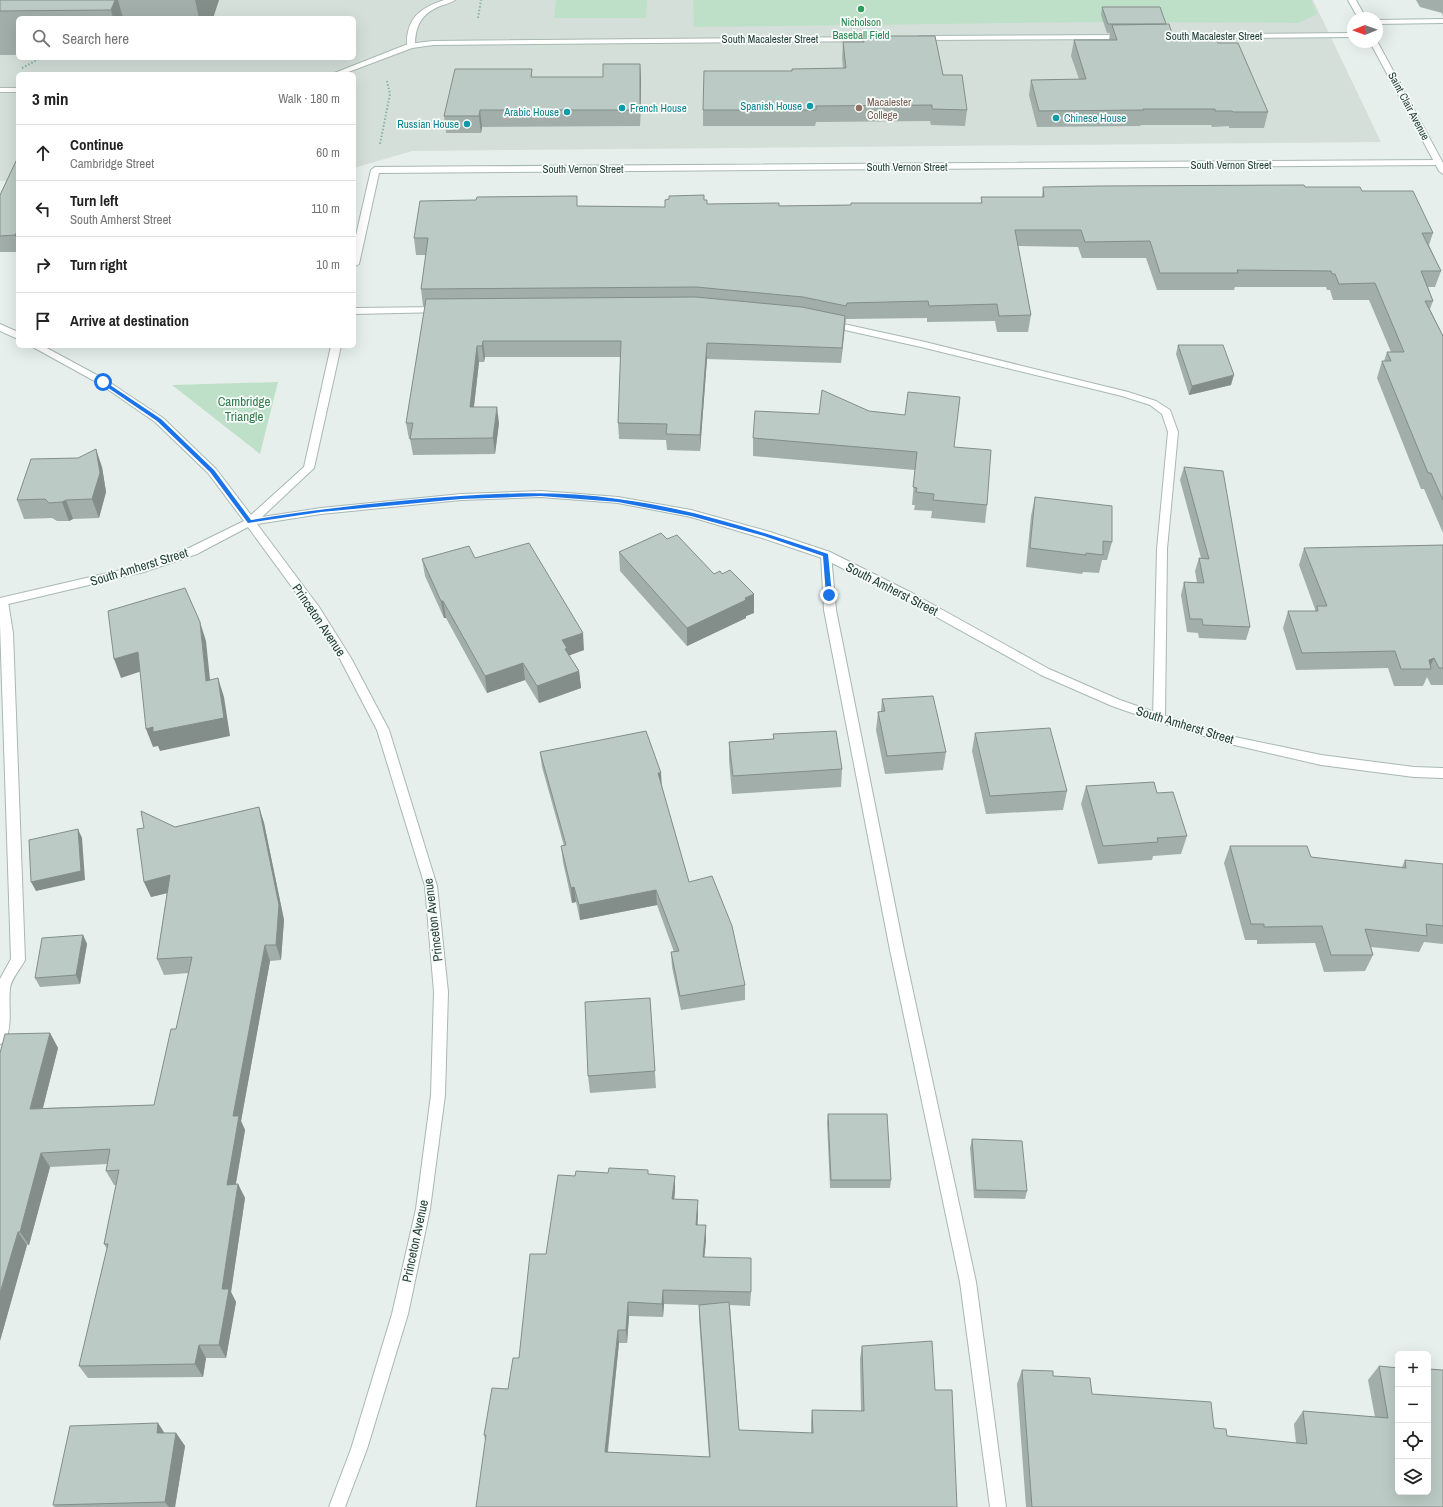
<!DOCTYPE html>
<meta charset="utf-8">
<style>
body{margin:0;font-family:"Archivo Narrow",sans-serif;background:#f2f2f2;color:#222}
.controls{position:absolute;right:12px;bottom:12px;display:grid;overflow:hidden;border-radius:6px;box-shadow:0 4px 16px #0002}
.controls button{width:36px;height:36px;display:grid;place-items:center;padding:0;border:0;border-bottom:1px solid #e0e0e0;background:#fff;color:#222;font:20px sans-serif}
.compass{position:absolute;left:1347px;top:12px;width:36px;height:36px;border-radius:50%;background:#fff;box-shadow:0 4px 16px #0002;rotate:269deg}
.stop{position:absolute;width:12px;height:12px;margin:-9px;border:3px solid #1a73e8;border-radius:50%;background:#fff}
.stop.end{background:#1a73e8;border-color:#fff;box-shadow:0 1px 4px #0008}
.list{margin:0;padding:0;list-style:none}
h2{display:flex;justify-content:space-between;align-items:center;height:52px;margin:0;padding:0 16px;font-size:17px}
h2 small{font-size:13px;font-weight:400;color:#767676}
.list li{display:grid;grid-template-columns:26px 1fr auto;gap:12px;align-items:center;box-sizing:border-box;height:56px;padding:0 16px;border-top:1px solid #e0e0e0}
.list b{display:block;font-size:15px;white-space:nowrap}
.list p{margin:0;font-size:13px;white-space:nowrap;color:#767676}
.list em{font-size:13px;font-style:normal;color:#767676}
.icon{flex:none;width:22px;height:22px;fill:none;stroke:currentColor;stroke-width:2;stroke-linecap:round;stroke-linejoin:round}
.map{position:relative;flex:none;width:1443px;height:1507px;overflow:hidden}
.search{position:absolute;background:#fff;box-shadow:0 4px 16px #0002;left:16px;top:16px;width:340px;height:44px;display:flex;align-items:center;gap:10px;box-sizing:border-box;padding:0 14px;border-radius:6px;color:#767676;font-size:15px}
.panel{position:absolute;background:#fff;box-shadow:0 4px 16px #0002;left:16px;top:72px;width:340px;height:276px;border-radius:6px}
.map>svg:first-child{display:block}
.built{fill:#d4dfda;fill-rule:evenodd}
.green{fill:#bfe0c8}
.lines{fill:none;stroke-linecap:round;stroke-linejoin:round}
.service-casing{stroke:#a8b8b2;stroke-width:2}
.minor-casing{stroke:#a8b8b2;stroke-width:2}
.tertiary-casing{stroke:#a8b8b2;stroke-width:2}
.path{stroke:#86b3a5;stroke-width:2;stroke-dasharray:1.5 2;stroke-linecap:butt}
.service{fill:#fff;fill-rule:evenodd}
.minor{fill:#fff;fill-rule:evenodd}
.tertiary{fill:#fff;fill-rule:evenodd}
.wall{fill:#a1aea9;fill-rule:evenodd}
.shaded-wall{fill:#838d89}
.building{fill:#bbcac4;stroke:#838d89}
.route{fill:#1a73e8}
.leisure-dot{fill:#2e9e5b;stroke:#f7fbf9;stroke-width:1.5}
.culture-dot{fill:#0f9aa8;stroke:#f7fbf9;stroke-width:1.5}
.education-dot{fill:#8d6e63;stroke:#f7fbf9;stroke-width:1.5}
.labels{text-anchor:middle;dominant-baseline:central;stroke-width:3.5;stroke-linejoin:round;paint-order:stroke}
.far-leisure-label{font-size:11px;fill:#27864d;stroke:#f7fbf9}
.far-street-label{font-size:11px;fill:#24423a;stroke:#f7fbf9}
.far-education-label{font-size:11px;fill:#785e54;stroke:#f7fbf9;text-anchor:start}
.far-culture-label{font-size:11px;fill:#0d838f;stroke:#f7fbf9;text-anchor:end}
.park-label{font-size:13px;fill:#2d7a4b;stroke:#f7fbf9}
.street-label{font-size:13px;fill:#24423a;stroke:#f7fbf9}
</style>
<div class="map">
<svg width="1443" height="1507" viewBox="0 0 1443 1507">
<rect width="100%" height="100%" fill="#e6efeb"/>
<path class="built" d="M0,0H1313L1381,142L412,151L354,168V74H18V181H0ZM18,18H354V58H18Z"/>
<path class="green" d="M556,0H647L646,18H554Z
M693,0H1311L1317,14L1299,23L1103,22L694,27Z
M278,382L260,454L172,385Z"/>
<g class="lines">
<g class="service-casing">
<path id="service" d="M444,0H455C451,3 445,4 440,6C421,14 415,26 415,46L411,48H408C406,43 407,37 408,32C412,13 427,6 444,0Z
M1443,19V23L1377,24V20Z
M441,307L444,308L446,310L444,312L354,314V308Z
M830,321L921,341L1128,392L1156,401L1170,410L1178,432L1167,549L1165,718L1163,721L1159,722L1155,721L1153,718L1157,549L1168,432L1162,414L1150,405L1122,396L921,347L827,326L825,324Z
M826,551L830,552L831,555L836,610L904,950L976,1282L1006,1507H990L960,1282L890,950L824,610L821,555L822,552Z
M2,598L6,599L8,602L13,633L25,960C21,968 11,979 10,988C8,1007 13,1024 5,1042L0,1044V979L11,959L0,624V599Z"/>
</g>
<g class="minor-casing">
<path id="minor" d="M1353,33V37L1158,39L1154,37L1158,35Z
M1125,35L1129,37L1128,39L920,40L916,38L920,36Z
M879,37H882V41L433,45L412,48L343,74H332L408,44L433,41Z
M0,88H18V92H0Z
M1439,160L1442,161V165L379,173L359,264L354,267V244L371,170L375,167Z
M0,324L18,332V339L0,331Z
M31,346H43L106,380L163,418L216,469L251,515L304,467L331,346H341L314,468L262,517L321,508L461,494L541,491L618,497L691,510L770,532L830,552L912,593L1049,669L1120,700L1163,715L1230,736L1321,755L1414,767L1443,768V778L1414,777L1321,765L1230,744L1155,721L1112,706L1041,675L904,599L822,558L762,538L691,517L618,503L541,497L461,500L321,514L257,524L319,607L351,658L389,730L437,886L448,992L445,1095L430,1209L408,1314L367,1449L345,1507H329L351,1449L392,1314L416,1209L431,1095L434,992L425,886L377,730L340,659L311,613L248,527L197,554L144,572L0,606V598L138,566L189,548L244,521L208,473L155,422L100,384Z"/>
</g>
<g class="tertiary-casing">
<path id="tertiary" d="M1348,0H1356L1366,18H1358Z
M1377,41L1443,163V174L1439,171L1370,42H1377Z"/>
</g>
<path class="path" d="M478,18L481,0
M22,68L41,58H63
M380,144L390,94L387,81"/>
<use href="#service" class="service"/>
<use href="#minor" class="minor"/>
<use href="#tertiary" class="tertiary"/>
</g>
<path class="wall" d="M0,0H219L213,18H18V55H0Z
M1416,0H1443V16L1442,13L1420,7Z
M1102,7L1166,24L1174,40L1218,43L1268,112L1264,128H1229V126L1212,127L1211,125H1141L1140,126L1037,127L1029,95L1031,80L1079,79L1071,56L1074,40H1109L1110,33H1107L1101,15Z
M863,36L943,75L967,110L965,126L931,125L930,121L816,122L815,126H703V110L792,71L843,68L842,58L843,42H862Z
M640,64L641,81L640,126L482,127L481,133H446L444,116L532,69V77H603Z
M18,157V252H0V195Z
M1043,187H1305L1362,191L1433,233L1429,245L1441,271L1435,287H1428L1433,301L1430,309L1443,336V533L1424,489H1421L1377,378L1382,361H1384L1387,352H1391L1369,300H1333L1330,290H1327L1326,287H1235L1234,290H1157L1146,258H1082L1078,247H1076L1018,246L1031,315L1028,332H997L995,321L927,322V318L846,319L841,363L707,359L700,451L667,450L666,440L619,439L618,423L621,357H485L484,362H479L474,407L499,423L495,454L413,455L410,439H409L406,423L425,306H423L421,289L426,255H416L414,238L578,206L665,207L704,200L707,204L779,206L981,203V197H1042Z
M1178,345L1231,385L1189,395L1176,354Z
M869,411L954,447L987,505L985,523L931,518L932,511L914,510L915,505H912L915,470L753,456V438L819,414Z
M102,467L106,492L99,518L73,519L69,521H57L52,518L24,519L17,500Z
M1184,467L1250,627L1246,640L1199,638L1198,633L1187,632L1181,595L1184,582H1197L1195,571L1199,558H1201L1180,480Z
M1035,497L1112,542L1107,560H1102L1099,573L1083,572L1082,574L1026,567L1031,516Z
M667,539L714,574H722L754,594V613L746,616V618L687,646L620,571L619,552Z
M1443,545V685H1431L1427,677L1423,686H1394L1388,668L1296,670L1283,628L1288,611H1315V609L1299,565L1304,548Z
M475,558L584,650L569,655L579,671L581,688L539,703L525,680L487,693L446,618H444L425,576L422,559Z
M882,699L946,752L943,770L885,774L876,730L878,712L881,711Z
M975,733L1067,791L1063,810L986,814L972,751Z
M773,734L842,769L841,787L732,794L729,760V742L773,739Z
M540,752L661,773V785L689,882L745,985V1000L681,1010L672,967L671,952H674L657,905L580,920L576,902L572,903L563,862L561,846H564L542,767Z
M1086,786L1157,793L1187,836L1181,854L1153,856L1152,860L1098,864L1081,804Z
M259,807L264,823L284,920L281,960L270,961L241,1121L245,1130L236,1184H238L245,1198L231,1292L236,1302L226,1358H206L203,1377L88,1378L79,1366L107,1249L104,1244L116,1185H114L106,1171L107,1164L50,1167L29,1245H27L0,1341L50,1033L58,1048L43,1108L154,1105L176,1029L189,973L164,975L157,959L167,893L151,897L144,882L175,827Z
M1230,846L1311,857L1402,867L1405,860L1443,864V944L1424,942L1419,952L1371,947L1373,955L1365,971L1324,972L1315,943L1257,944V940H1245L1224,863Z
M83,935L87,944L80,984L40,987L35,978Z
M650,998L656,1088L590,1093L588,1076Z
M828,1114L891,1180L890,1188H830L827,1122Z
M972,1139L1027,1191L1025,1199L974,1198L970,1148Z
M608,1173L648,1174L675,1190L674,1199L698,1200L697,1225H706V1240L704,1257L751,1292L750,1306L730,1305L739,1430L811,1433V1422L812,1410L861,1411L860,1359L862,1346L935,1390L957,1507L485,1440L484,1435L508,1389L519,1358L546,1254L575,1176ZM664,1304L699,1305V1318L709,1457L608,1452L619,1343H627L629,1316L663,1317Z
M1379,1366L1443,1507H1026L1017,1384L1022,1370L1053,1376L1092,1394L1214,1428L1227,1436L1296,1443L1294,1424L1303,1411L1375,1417L1368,1380Z
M158,1423L164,1433H176L185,1446L175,1507H55L53,1505Z"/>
<path class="shaded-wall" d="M115,0H118L123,18H113L111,10Z
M195,0H219L213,18H199Z
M640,64L641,81L640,126Z
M480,110L482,127L481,133L479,116Z
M18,230V243L15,235Z
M845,316L844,332L841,363L842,348Z
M483,341L485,357L484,362L482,346Z
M707,343V359L700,451V435Z
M477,346L479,362L472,423L470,407Z
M1234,375L1231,385L1189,395L1192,386Z
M497,407L499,423L495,454L493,438Z
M96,449L102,467L106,492L99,518L92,499Z
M66,500L73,519L69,521L62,502Z
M754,594V613L746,616V618L687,646V628Z
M441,601H443L446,618H444Z
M200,622L206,641L212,699L206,681Z
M583,633L584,650L568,656L569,665L562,640Z
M138,652L145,670L121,678L114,659Z
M1434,658L1429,669V660Z
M523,663L525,680L487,693L485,676Z
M579,671L581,688L539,703L537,686Z
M218,678L224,697L230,736L160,751L158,746L153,747L146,729Z
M658,773H661L662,788Z
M259,807L264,823L284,920L281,960L276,945Z
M78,829L82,838L85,880L36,891L31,882Z
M170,875L176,891L151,897L144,882Z
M574,887L576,902L572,903L571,888Z
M656,890L657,905L580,920L579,905Z
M83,935L87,944L80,984L76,975Z
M265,945L270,961L241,1121L245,1130L233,1199L227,1185L233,1116Z
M50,1033L58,1048L39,1123L30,1109Z
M41,1153L50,1167L29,1245L20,1232Z
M675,1176V1190L673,1213L672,1199Z
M238,1184L245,1198L231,1292L236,1302L226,1358L219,1345L222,1289Z
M698,1200V1215L697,1239L696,1225Z
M706,1225V1240L703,1271V1257Z
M18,1232L27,1245L0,1341V1293Z
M663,1290L664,1304L663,1317L662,1304Z
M628,1302L629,1316L627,1343L626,1330Z
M618,1330L619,1343L606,1464L605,1452Z
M199,1345L206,1358L203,1377L195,1364Z
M158,1423L167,1437L157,1433Z
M176,1433L185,1446L175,1507H169L165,1502Z"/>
<path class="building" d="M0,0H115L111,10L0,11Z
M1102,7H1160L1166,24H1108Z
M1169,24L1174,40L1216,39L1218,43H1238L1268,112H1233L1232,111H1215V109H1143L1144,110L1039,111L1031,80L1086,79L1074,40H1117L1112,25Z
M863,36H935L943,75H962L967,110L932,109V105L816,106V110H703L704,71H792V69L846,68L843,42H864Z
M603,64H640V110H480L479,116H444L455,69H532L531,77H603Z
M18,157V230L15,235L0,236V195Z
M1304,185L1305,187H1360L1362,191H1413L1433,233H1422L1441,271H1421L1433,301H1425L1443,336V500L1431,473H1428L1382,361H1391L1387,352H1404L1375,283L1339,284L1335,274H1332L1331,271L1237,270L1238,273H1160L1150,241L1085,242L1081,230H1015L1031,315L999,316L997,304L929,306L928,301L847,303L846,306L803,297L696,287L421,289L428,238H414L420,201L476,200L477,197L577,196V206L665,207V200L669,199V196L704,195V200H707V204L779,203V206L851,205V203H982L981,197H1044L1043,187L1099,186Z
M696,297L802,307L845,316L842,348L707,343L700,435L666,434L667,424L618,423L621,341H483L482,346H477L470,407H497L493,438L410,439L413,423H406L426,299Z
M1178,345H1223L1234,375L1192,386Z
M822,390L869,411L905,415L908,392L960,397L954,447L991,450L987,505L933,500L934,494L916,492L917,488L913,487L917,452L753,438L755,411L819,414Z
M96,449L100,473L92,499L66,500L62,502L49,503L45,499L17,500L31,459L78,458Z
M1184,467L1223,471L1250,627L1203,625L1202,619H1190L1184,582L1204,583L1199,558L1209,559Z
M1035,497L1112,506V542L1103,541V555L1086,553V555L1030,548Z
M661,533L667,539L677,535L714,574L720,571L722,574L730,570L754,594L745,598L746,600L687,628L619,552Z
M529,543L583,633L562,640L567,648L565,649L579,671L537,686L523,663L485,676L443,601H441L422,559L469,546L475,558Z
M1443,545V668H1439L1434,658L1429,660L1431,669H1401L1395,651L1302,653L1288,611H1318L1317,606H1327L1304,548Z
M185,588L200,622L206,681L218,678L224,718L153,732V727L146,729L138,652L114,659L108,611Z
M933,696L946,752L887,756L878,712L885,711L882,699Z
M1050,728L1067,791L990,796L975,733Z
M646,731L661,773H658L689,882L712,876L732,926L745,985L680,996L671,952L679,951L656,890L579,905L574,887L571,888L561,846L566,845L540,752Z
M836,731L842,769L733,776L729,742L774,739L773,734Z
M1154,782L1157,793L1173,792L1187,836L1157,838L1158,842L1103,846L1086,786Z
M259,807L279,905L276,945H265L233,1116H239L227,1185L238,1184L222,1289H229L219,1345H199L195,1364L79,1366L108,1244H104L119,1170L106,1171L110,1149L41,1153L20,1232H18L0,1293V1053L5,1034L50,1033L30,1109L154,1105L171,1029H176L192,957L157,959L170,875L144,882L137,829L144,828L141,811L175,827Z
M78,829L81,871L31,882L29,840Z
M1230,846H1307L1311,857L1406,868L1405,860L1443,864V926L1426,924L1427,936L1365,929L1373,955H1331L1322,926L1264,927V924H1251Z
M83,935L76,975L35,978L42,938Z
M650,998L655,1071L588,1076L585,1002Z
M828,1114H887L891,1180H831Z
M972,1139L1022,1141L1027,1191L976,1190Z
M609,1168L648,1170V1174L675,1176L672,1199L698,1200L696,1225H706L703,1257L751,1258V1292L663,1290L662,1304L628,1302L626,1330H618L605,1452L710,1457L699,1305L729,1302L739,1430L813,1433L812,1410L864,1411L862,1346L932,1341L935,1390H952L957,1507H476L486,1435H484L492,1388L508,1389L513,1358H519L530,1254H546L558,1175L575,1176L576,1171L608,1173Z
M1379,1366L1398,1368V1492H1428V1369L1443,1370V1507H1032L1022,1370L1053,1371V1376L1090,1378L1092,1394L1211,1402L1214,1428L1226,1429L1227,1436L1307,1444L1303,1411L1388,1418Z
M158,1423L157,1433H176L165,1502L53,1505L70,1426Z"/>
<path class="route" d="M101,381H104L161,419L214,470L251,520C304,511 357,505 410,500C479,494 549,489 618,499C690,508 760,531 828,554L832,595L829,597L826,595L823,556L764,536L691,516L618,502L541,496L461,499L321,512L248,523L210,472L157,421L101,383Z"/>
<circle class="leisure-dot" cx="861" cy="9" r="4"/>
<g class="culture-dot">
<circle cx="810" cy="106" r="4"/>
<circle cx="622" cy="108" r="4"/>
<circle cx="567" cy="112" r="4"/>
<circle cx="1056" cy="118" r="4"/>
<circle cx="467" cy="124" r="4"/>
</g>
<circle class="education-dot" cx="859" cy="108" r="4"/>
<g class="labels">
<g class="far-leisure-label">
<text x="861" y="22">Nicholson<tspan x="861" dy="13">Baseball Field</tspan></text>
</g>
<g class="far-street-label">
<text x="1214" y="36">South Macalester Street</text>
<text x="770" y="39">South Macalester Street</text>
<text transform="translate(1409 106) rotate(62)">Saint Clair Avenue</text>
<text x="1231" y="165">South Vernon Street</text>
<text x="907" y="167">South Vernon Street</text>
<text x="583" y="169">South Vernon Street</text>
</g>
<g class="far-education-label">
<text x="867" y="102">Macalester<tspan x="867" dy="13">College</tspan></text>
</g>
<g class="far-culture-label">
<text x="802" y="106">Spanish House</text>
<text x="630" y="108" text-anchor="start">French House</text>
<text x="559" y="112">Arabic House</text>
<text x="1064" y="118" text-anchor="start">Chinese House</text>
<text x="459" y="124">Russian House</text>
</g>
<g class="park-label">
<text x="244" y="401">Cambridge<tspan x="244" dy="15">Triangle</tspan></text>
</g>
<g class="street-label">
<text transform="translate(139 567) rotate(-17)">South Amherst Street</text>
<text transform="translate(892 589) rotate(27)">South Amherst Street</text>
<text transform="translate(319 620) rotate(56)">Princeton Avenue</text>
<text transform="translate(1185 725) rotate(17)">South Amherst Street</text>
<text transform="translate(433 920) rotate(-97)">Princeton Avenue</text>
<text transform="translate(415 1241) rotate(-78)">Princeton Avenue</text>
</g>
</g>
</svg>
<div class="controls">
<button>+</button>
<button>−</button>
<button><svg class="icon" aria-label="locate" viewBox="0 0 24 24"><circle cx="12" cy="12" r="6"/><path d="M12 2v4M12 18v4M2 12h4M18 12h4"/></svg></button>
<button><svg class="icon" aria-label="layers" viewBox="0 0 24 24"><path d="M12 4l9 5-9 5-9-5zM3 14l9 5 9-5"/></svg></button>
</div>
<svg class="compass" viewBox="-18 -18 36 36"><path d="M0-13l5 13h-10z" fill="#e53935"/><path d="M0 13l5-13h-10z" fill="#767676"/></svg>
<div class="stop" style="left:103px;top:382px"></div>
<div class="stop end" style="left:829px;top:595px"></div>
<div class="search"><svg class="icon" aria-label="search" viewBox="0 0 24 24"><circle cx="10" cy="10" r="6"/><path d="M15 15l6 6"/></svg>Search here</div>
<section class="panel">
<h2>3 min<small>Walk · 180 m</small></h2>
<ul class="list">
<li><svg class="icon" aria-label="ahead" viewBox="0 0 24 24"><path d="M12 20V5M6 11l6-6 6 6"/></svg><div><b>Continue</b><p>Cambridge Street</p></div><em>60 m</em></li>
<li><svg class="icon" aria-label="left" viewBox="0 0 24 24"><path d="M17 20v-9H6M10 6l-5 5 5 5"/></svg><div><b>Turn left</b><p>South Amherst Street</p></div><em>110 m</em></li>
<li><svg class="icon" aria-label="right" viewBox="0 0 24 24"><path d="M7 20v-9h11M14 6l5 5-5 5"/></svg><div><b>Turn right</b></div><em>10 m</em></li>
<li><svg class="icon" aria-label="arrive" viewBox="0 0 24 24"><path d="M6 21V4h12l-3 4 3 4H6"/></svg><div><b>Arrive at destination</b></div></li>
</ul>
</section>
</div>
